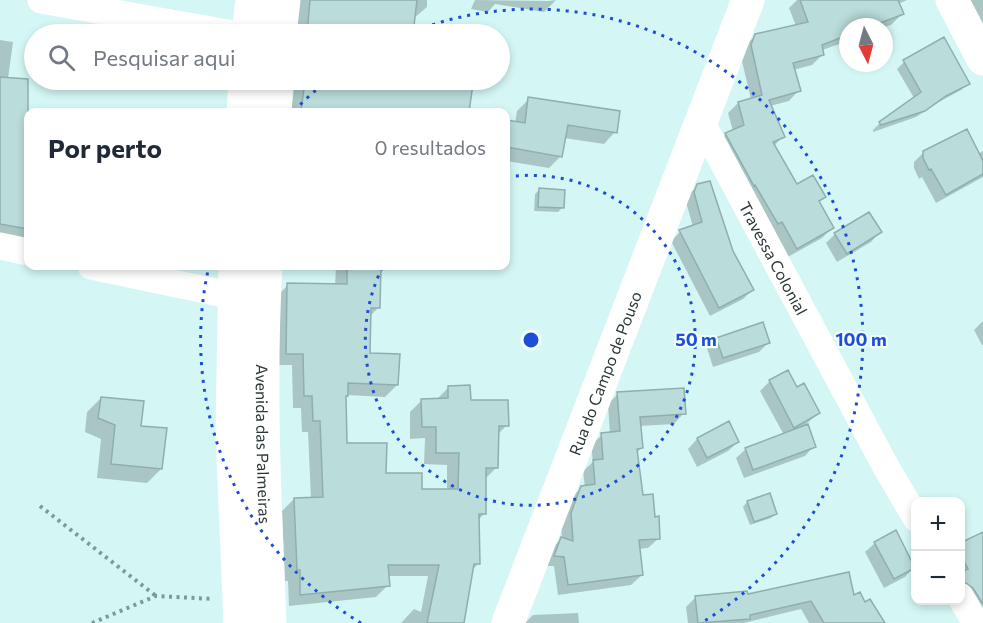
<!DOCTYPE html>
<html lang="pt">
<meta charset="utf-8">
<style>
body{margin:0;font-family:Commissioner,sans-serif;background:#f6f6f7;color:#1f2937}
.controls{position:absolute;right:18px;bottom:18px;display:grid;overflow:hidden;border-radius:12px;box-shadow:0 3px 9px #0003}
.controls button{width:54px;height:54px;display:grid;place-items:center;padding:0;border:0;border-bottom:2px solid #e0e1e3;background:#fff;color:#1f2937;font:30px sans-serif}
.compass{position:absolute;left:839px;top:18px;width:54px;height:54px;border-radius:50%;background:#fff;box-shadow:0 3px 9px #0003;rotate:174deg}
.list{margin:0;padding:0;list-style:none}
h2{display:flex;justify-content:space-between;align-items:center;height:78px;margin:0;padding:0 24px;font-size:26px}
h2 small{font-size:20px;font-weight:400;color:#747a83}
.icon{flex:none;width:33px;height:33px;fill:none;stroke:currentColor;stroke-width:2;stroke-linecap:round;stroke-linejoin:round}
.map{position:relative;flex:none;width:983px;height:623px;overflow:hidden}
.search{position:absolute;background:#fff;box-shadow:0 3px 9px #0003;left:24px;top:24px;width:486px;height:66px;display:flex;align-items:center;gap:15px;box-sizing:border-box;padding:0 21px;border-radius:33px;color:#747a83;font-size:22px}
.panel{position:absolute;background:#fff;box-shadow:0 3px 9px #0003;left:24px;top:108px;width:486px;height:162px;border-radius:12px}
.map>svg:first-child{display:block}
.shadow{fill:#0003}
.building{fill:#badcda;stroke:#8eafae;stroke-width:1.5}
.lines{fill:none;stroke-linecap:round;stroke-linejoin:round}
.path{stroke:#809998;stroke-width:4;stroke-dasharray:3 4.5;stroke-linecap:butt}
.minor{stroke:#fff;stroke-width:27}
.tertiary{stroke:#fff;stroke-width:33}
.secondary{stroke:#fff;stroke-width:33}
.ring{fill:none;stroke:#1d4ed8;stroke-width:3;stroke-dasharray:3 6}
.labels{text-anchor:middle;dominant-baseline:central;stroke-width:4.5;stroke-linejoin:round;paint-order:stroke}
.street-label{font-size:16px;fill:#2b3838;stroke:#f1fffe}
.centre{fill:#1d4ed8;stroke:#f1fffe;stroke-width:3}
.ring-label{font-size:18px;text-anchor:middle;font-weight:bold;fill:#1d4ed8;stroke:#f1fffe;stroke-width:4.5;stroke-linejoin:round;paint-order:stroke}
</style>
<div class="map">
<svg width="983" height="623" viewBox="0 0 983 623">
<rect width="100%" height="100%" fill="#d4f7f5"/>
<path class="shadow" d="M299,0H427V7L413,19L411,34H296Z
M475,0L549,1L556,0L544,12L495,4L488,12L471,9Z
M797,0H907L898,4L902,14L891,25L884,27H848V41L822,50V55L812,65L793,70L799,90L789,101L770,106L783,136L774,146L797,186L824,196L818,203L832,228L822,238L786,258L716,145L726,134L733,131L728,113L738,103L751,99L741,57L745,46L756,35L796,26L789,8Z
M957,0H983V49Z
M944,39L968,83L961,90L937,103L916,117L873,132V130L880,123L914,98L897,69L904,62Z
M0,40L13,42L4,108L5,129L28,133V243L0,238Z
M295,80H432L471,86L467,112H291Z
M529,99L615,132L604,144L564,138L561,156L549,168L506,161V122L515,123L517,111Z
M983,151V177L936,203L922,177L919,179L914,168V162L923,153L978,154Z
M698,186L752,290L743,299L710,316L671,241L680,232L693,227L686,202L688,195Z
M539,190L563,207L558,212L534,211L535,194Z
M880,232L871,242L837,262L826,243L835,234Z
M336,266H379V307L369,317L368,354L397,385L385,397L347,395L345,397L346,445L385,475L420,491H447V465L424,464L425,438L410,439V412L422,400H436L449,387L507,425L497,435L496,468L485,479V513L478,520V564L472,570L453,623H401L414,609L421,612L428,576H387L388,585L376,597L289,606L288,581H285L282,511L294,499H311L308,432H302L301,408H293L292,365H275L276,297L288,285L335,286Z
M983,321V345H982L974,330Z
M717,339L768,343L759,352L713,367L707,348Z
M788,372L796,389L819,413L806,424L814,446L805,456L744,478L736,458L746,449L784,435L760,391L770,381Z
M618,394L684,413L674,424L639,426L642,448L636,453L642,497L659,538L648,548L638,549L642,575L631,585L558,595L554,566H545L551,549L562,538L561,524L571,498L582,487H585L583,471L593,462L591,445L602,435L610,434L608,404Z
M101,398L140,427L161,469L147,483L97,478L101,439L85,432L87,412Z
M728,423L738,442L728,451L697,467L688,449L697,439Z
M747,502L775,513L771,518L750,525L743,507Z
M983,533V623L960,598V545Z
M875,543L914,567L905,577L884,588L865,552Z
M746,596L853,598L880,623H809L801,609L744,623H688L686,607L696,597Z
M578,613L579,623H525L533,615Z"/>
<path class="building" d="M310,0H417L413,34H307Z
M800,0H898L904,14L880,23L882,27H848V35L822,45L824,55L793,63L801,91L769,100L785,137L773,142L797,184L813,175L826,197L819,201L834,228L797,249L782,222L778,224L755,185L754,186L725,133L744,125L738,102L762,95L751,45L755,34L808,22Z
M944,37L970,84L946,96L925,111L881,125L879,122L921,92L903,60Z
M0,77L28,79V229L0,224Z
M305,80H442L473,84L469,112H301Z
M528,97L620,111L617,133L568,125L562,157L506,147V120L525,123Z
M967,129L983,161V174L946,195L931,169L929,170L923,158V151Z
M710,181L733,251L754,290L719,308L679,230L702,222L694,192L697,184Z
M539,188L565,190L564,208L538,207Z
M869,212L882,232L847,254L834,233Z
M347,266H381L380,308H371L370,353L400,354L398,385L348,383V396H346L347,443H387L386,473H422V489H458L459,453H436V427H422L421,399L448,398V386L470,385L471,400H508L509,426H499L498,468H486V514H479L480,564H474L464,623H427L439,565H388L390,586L300,595V570H297L294,498L323,497L320,421H313L312,396H304L303,354H286L287,283L347,284Z
M763,322L770,343L723,358L716,338Z
M788,370L797,387L804,383L820,413L794,428L769,380Z
M684,388L686,414L640,417L643,448L637,449L643,495L653,494L655,517L659,516L660,539L639,540L643,575L568,585L564,557L554,556L561,537L573,541L571,513L581,486L595,484L593,460L603,459L601,433L620,431L617,392Z
M101,397L144,401L141,426L167,428L162,469L111,464L115,425L98,418Z
M729,421L739,442L707,458L697,438Z
M808,424L816,447L753,470L745,448Z
M770,493L777,514L754,522L747,501Z
M896,530L915,568L894,579L874,542Z
M983,532V604L973,588L960,579V573L968,569L960,554V543Z
M849,572L854,595L860,592L865,602L870,599L885,623H824L811,601L750,615V619L698,623L695,596L747,591L748,594Z"/>
<g class="lines">
<path class="path" d="M40,506L156,596
M92,623L156,596L214,599"/>
<g class="minor">
<path d="M41,0L233,34"/>
<path id="s1" d="M702,123L886,467L916,518"/>
<path d="M0,246L28,252"/>
<path d="M91,266L234,296"/>
<path d="M960,596L976,623"/>
</g>
<g class="tertiary">
<path d="M952,0L983,59"/>
<path id="s2" d="M508,623L748,0"/>
</g>
<g class="secondary">
<path d="M248,34L252,0"/>
<path d="M280,34L284,0"/>
<path d="M243,112L245,80"/>
<path d="M275,112L277,80"/>
<path d="M235,266L232,433L240,623"/>
<path id="s3" d="M266,266C259,385 265,504 270,623"/>
</g>
</g>
<g class="ring">
<path d="M507 177A165 165 0 1 1 383 266"/>
<path d="M361 623A330 330 0 0 1 209 266M294 111A330 330 0 0 1 328 80M407 34A330 330 0 0 1 701 623"/>
</g>
<g class="labels">
<g class="street-label">
<text stroke="none"><textPath href="#s1" startOffset="153">Travessa Colonial</textPath></text>
<text stroke="none"><textPath href="#s2" startOffset="268">Rua do Campo de Pouso</textPath></text>
<text stroke="none"><textPath href="#s3" startOffset="178">Avenida das Palmeiras</textPath></text>
</g>
</g>
<circle cx="531" cy="340" r="9" class="centre"/>
<g class="ring-label">
<text x="696" y="346">50 m</text>
<text x="861" y="346">100 m</text>
</g>
</svg>
<div class="controls">
<button>+</button>
<button>−</button>
</div>
<svg class="compass" viewBox="-18 -18 36 36"><path d="M0-13l5 13h-10z" fill="#e53935"/><path d="M0 13l5-13h-10z" fill="#747a83"/></svg>
<div class="search"><svg class="icon" aria-label="search" viewBox="0 0 24 24"><circle cx="10" cy="10" r="6"/><path d="M15 15l6 6"/></svg>Pesquisar aqui</div>
<section class="panel">
<h2>Por perto<small>0 resultados</small></h2>
<ul class="list">
</ul>
</section>
</div>
